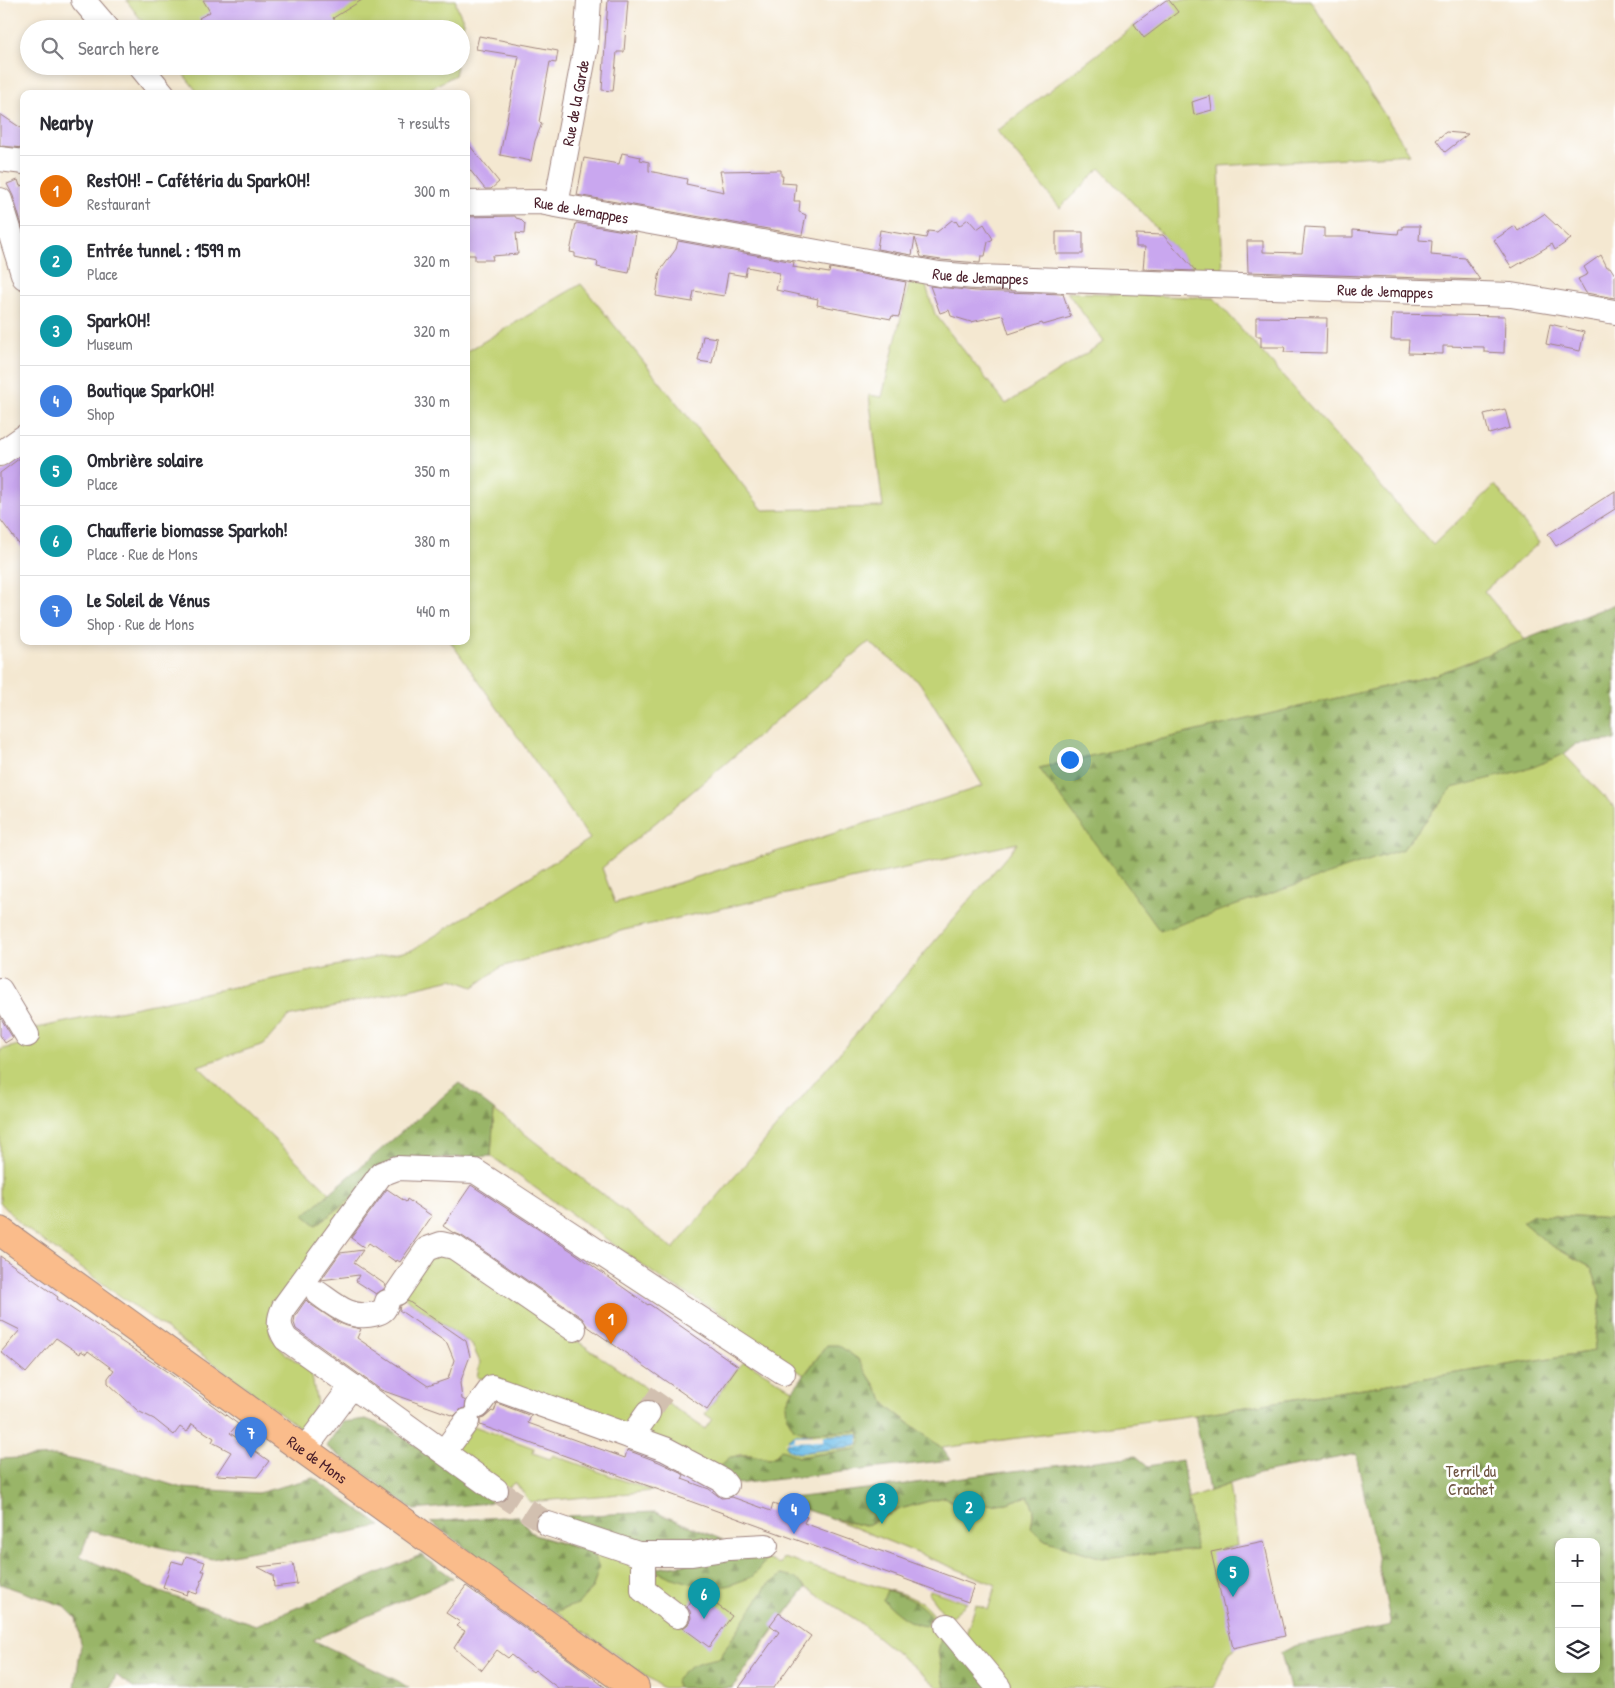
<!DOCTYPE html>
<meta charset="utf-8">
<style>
body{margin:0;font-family:"Patrick Hand",sans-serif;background:#f7f7f7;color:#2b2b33}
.controls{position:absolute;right:15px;bottom:15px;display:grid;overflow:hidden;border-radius:10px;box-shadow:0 2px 8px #0003}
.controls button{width:45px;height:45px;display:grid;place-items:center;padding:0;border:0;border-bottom:1px solid #e1e1e2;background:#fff;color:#2b2b33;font:25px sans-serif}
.you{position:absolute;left:1069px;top:759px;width:18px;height:18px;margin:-12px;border:4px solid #fff;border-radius:50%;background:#1a73e8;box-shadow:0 0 0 8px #1a73e833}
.badge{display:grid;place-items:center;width:32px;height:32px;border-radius:50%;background:#d1495b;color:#fff;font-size:16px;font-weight:700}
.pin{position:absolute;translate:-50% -41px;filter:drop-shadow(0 1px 2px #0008)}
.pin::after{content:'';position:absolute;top:26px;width:18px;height:15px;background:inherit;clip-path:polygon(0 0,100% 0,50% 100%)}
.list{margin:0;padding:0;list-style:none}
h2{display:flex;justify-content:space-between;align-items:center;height:65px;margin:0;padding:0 20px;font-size:21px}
h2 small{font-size:16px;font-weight:400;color:#7c7c81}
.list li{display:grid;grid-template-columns:32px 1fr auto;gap:15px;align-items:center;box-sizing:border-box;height:70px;padding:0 20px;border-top:1px solid #e1e1e2}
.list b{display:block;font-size:19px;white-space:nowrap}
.list p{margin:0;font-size:16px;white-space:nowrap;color:#7c7c81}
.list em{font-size:16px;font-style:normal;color:#7c7c81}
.icon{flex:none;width:28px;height:28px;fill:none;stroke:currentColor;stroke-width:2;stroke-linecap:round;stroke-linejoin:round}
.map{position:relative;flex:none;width:1615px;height:1688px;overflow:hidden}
.search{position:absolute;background:#fff;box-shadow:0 2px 8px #0003;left:20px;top:20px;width:450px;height:55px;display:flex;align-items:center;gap:12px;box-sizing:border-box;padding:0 18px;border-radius:28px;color:#7c7c81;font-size:19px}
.panel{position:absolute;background:#fff;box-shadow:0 2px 8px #0003;left:20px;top:90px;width:450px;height:555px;border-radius:10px}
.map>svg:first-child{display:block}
.green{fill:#c2d376;stroke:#867950;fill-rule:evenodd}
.forest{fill:url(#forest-firs);stroke:#726a49;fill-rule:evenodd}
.water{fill:url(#water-waves);stroke:#5c6e8a}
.pier{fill:#f4e8d1}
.building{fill:#c9a7ef}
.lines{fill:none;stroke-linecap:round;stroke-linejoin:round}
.minor-tunnel{stroke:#d2c0b0;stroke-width:24;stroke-dasharray:24 12;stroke-linecap:butt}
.minor-casing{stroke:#9f847e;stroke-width:26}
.major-casing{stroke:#9f847e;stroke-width:30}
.minor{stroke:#fff;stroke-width:24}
.major{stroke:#fabc8b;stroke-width:28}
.labels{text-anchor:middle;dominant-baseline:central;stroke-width:5;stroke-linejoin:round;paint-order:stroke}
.street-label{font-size:16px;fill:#4a1f2b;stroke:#fff}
.park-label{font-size:16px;fill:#6e5542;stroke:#fff}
</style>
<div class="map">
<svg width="1615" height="1688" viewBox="0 0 1615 1688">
<defs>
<pattern id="forest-firs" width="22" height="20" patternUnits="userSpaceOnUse" patternTransform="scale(1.25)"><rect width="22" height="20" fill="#99b567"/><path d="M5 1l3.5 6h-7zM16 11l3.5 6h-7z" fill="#7f9355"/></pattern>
<pattern id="water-waves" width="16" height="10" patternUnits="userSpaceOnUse" patternTransform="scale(1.25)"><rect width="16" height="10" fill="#6ebee9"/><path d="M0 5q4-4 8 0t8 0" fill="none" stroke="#5c9abd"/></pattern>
</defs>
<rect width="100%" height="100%" fill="#fff"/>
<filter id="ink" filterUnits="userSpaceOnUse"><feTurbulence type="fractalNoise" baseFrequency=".02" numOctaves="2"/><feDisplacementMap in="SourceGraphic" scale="10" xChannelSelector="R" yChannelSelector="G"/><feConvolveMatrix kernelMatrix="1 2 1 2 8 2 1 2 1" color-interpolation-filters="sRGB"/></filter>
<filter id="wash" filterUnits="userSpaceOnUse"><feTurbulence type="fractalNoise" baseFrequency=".0096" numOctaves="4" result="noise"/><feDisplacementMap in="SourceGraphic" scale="20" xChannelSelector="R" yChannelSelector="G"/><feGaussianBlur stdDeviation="1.12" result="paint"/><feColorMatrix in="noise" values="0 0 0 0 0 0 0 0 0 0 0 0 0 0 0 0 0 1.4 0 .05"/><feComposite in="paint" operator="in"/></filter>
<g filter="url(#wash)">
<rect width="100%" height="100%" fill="#f4e8d1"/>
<path class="green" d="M126,0H456V5L464,22L461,37V29H148Z
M1168,0H1310L1410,154L1219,166L1223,272L1200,275L1100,168L1060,208L997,131Z
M177,66H457L455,75L420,94H199Z
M909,283H925L935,314L1006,404L1104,342L1067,292L1214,298L1433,545L1495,485L1539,543L1484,591L1526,641L1435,675L1040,768L1403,849L1452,788L1475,777L1564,754L1615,808V1219L1533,1215L1549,1244L1592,1268L1601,1298L1594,1351L1195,1415L942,1448L889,1408L858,1359L827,1345L804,1375L725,1322L727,1317L663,1280L491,1156L494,1110L673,1249L1018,843L624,930L501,967L473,987L452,979L288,1017L264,1044L198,1066L330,1193L305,1215L316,1225L358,1194L269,1319L271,1337L286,1354L311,1371L317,1404L300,1428L219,1367L21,1225L0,1202V1050L22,1044L32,1029L412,950L590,839L450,641H466V352L581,284L763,510L883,507L869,395L882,397ZM869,642L920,683L983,786L615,903L602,868Z
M448,1252L705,1429L712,1419L705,1414L736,1370L745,1361L793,1390L786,1404L807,1433L858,1431L860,1433C861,1439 862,1444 857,1449L797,1457L781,1449L777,1455L769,1459C757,1456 740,1451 729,1459C724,1462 720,1466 716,1470L664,1440L477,1377L480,1362L472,1345L400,1294L425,1259Z
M474,1426L534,1448L533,1453L550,1459L553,1455L653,1491L530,1502L515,1482L506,1490L452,1453Z
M1229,1484L1237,1546L1221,1549L1238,1646L1229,1653L1214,1688H1001L963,1643L976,1605L988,1610L996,1585L831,1518L865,1526L900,1509L944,1497L962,1507L1007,1503L1028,1496L1034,1509L1031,1528L1045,1540L1102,1558L1196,1549L1188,1499Z
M518,1516L534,1535L652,1569L752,1554L780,1564L783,1558L906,1595L923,1603L994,1688H939L858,1621L805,1587L732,1688H663L430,1522Z
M930,1590L967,1603L948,1619L928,1593Z"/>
<path class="forest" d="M1615,604V740L1576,744L1564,754L1531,768L1452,788L1403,849L1160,931L1039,768L1435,675Z
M459,1083L494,1110L491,1156L392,1160L358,1194L316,1225L304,1215Z
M1533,1215L1615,1219V1688H1290L1281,1653L1294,1646L1391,1625L1356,1454L1258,1474L1209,1491L1195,1415L1594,1351L1601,1299L1592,1268L1549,1244L1522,1222ZM1559,1542H1596V1669H1559Z
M827,1345H838L858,1359L889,1408L942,1448L950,1460L736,1484L716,1470L730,1457L750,1455L769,1459L777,1455L781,1449L798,1457L857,1449C862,1444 861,1439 860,1433L858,1431L807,1433L794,1429L787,1417L786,1404L793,1390Z
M366,1419L391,1429L495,1500L488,1503L414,1510L326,1446L343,1422Z
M56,1456L124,1470L182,1488L258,1493L313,1478L381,1526L212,1559L90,1531L80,1556L160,1592L256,1625L421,1555L453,1578L313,1640L398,1681L409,1688H133L116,1675L111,1688H75L81,1644L76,1618L64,1606L0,1584V1459Z
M1136,1456L1148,1466L1182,1460L1196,1549L1102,1558L1045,1540L1031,1528L1034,1509L1028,1496L1007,1503L962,1507L944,1497L900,1509L865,1526L831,1518L776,1500Z
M655,1512L723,1540L643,1547L562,1520L568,1516Z
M518,1516L534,1535L592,1553L599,1567L593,1587L578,1604L554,1612L430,1522Z
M752,1554L767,1559L752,1577L727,1586H700L670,1577L652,1569Z
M781,1575L795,1578L806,1588L784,1615L732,1688H678L675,1681C688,1664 698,1662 719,1658L766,1587Z
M887,1590C907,1597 917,1600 931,1616L926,1626C909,1625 894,1611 883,1600Z
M946,1635L990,1688H945L938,1652L941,1638Z"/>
<path class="water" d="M796,1434L816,1436L856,1434L859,1435L858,1444L856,1446L798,1453L789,1450L786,1445L788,1439Z"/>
<path class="pier" d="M823,1435V1441L784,1442V1441L795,1440V1436Z"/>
<g id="blocks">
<path class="building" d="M203,0H362L333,18L337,24L329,29H205L199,18L210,12Z
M608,0H628L624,52H617L613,91L602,90Z
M1166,0H1169L1178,12L1144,38L1134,24Z
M479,36L558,51L556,63L550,62L539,122L542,123L535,141L531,161L500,155L519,56L476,49Z
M1210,96L1212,110L1194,115L1192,102Z
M0,114L24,130V148L0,146Z
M1446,132L1468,134L1445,152L1436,140Z
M466,141L499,182L491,189H485L466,165Z
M622,153L641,157L640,160L649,162V171L687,179L686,184L724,192L720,171L781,170V176H783L782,183L796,184L794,201H800L799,212L806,215L802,235L577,195L584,158L619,164Z
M18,180L20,186L24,185L23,229L13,196L7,184Z
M1544,214L1571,239L1555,250L1552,244L1512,268L1494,240L1515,226L1518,231Z
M515,216L516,218L520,219L525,224L524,234L516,233L518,254L492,256L493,260H475V255H466V217Z
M968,219L977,229L984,224L993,239L988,242L985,256H981L980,263L941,260L921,257L915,238L912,255L877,249L880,230L926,238L928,231L937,232L952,220L955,222L956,221L959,226Z
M576,223L636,233L629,273L597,267L598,262L575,257V253L570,252Z
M1403,226H1420L1419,240L1432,241L1431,255L1465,258L1480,280L1248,272L1247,241H1263V252L1302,253L1305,227L1324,228V237H1353V230L1398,234L1399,229H1403Z
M1056,232H1083V254H1056Z
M1136,234L1163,235L1196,271L1143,269L1145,247H1136Z
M678,241L794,262L793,267L829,273L830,268L906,282L899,317L892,316L891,319L817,305L818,299L776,290L780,273L747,267L745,276L728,273L724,296L694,291L692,302L656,296L660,271L676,249Z
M1601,255L1607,267H1610L1615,275V298L1586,293L1578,279L1588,274L1584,267Z
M930,286L975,291L1063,294L1071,317L1043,325L1042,323L1009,334L1003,315L971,322L951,316L949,310L940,313Z
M1392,314L1505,316L1504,353L1484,352V347L1443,346V354L1408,353L1409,340H1391Z
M1256,317L1327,318L1326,353L1284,352L1285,347H1261V336H1256Z
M1550,324L1584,332L1580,351L1546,344Z
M703,336L717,338L712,363L698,361Z
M1505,409L1510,428L1489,434L1484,414Z
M24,455V551L0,519V473Z
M1615,491V509L1556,546L1548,534Z
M0,1017L13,1038L5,1043L0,1035Z
M471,1185L576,1254L648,1305L649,1304L738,1366L707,1410L587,1326L582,1318L462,1236L452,1232L443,1226Z
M387,1189L406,1202L407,1199L432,1216L400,1262L397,1260L396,1262L369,1243L365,1248L351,1238Z
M363,1250L354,1263L386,1285L384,1289L376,1294L356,1281L359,1275L321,1280L340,1253Z
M0,1256L58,1297L57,1299L169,1373L238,1424L230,1433L269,1461L257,1477L216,1475L231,1452L212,1442L214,1438L192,1424L187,1432L180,1427L174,1435L154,1419L138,1411L108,1383V1378L114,1370L88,1351L86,1354L81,1351L80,1354L56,1338L26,1373L1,1352L20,1330L0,1320Z
M306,1300L310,1304L337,1322L347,1326L361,1329L357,1338L428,1386L448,1379L454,1360L447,1343L399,1310L400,1306L408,1301L466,1341L470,1356L460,1383L462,1399L466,1401L465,1408L461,1409L454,1416L381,1390L296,1329L294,1323L295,1316Z
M497,1403L531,1416L528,1423L625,1458L627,1450L659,1462L678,1471L684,1475L682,1479L709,1489L721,1498L732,1497L771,1511L773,1504L807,1517L804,1523L974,1585L968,1602L480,1425V1419L484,1418L492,1411L494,1412Z
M1264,1541L1285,1636L1233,1648L1211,1552Z
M186,1556L205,1562L202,1571H205L197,1594L188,1591L187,1595L163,1587L172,1561L183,1564Z
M293,1563L297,1584L274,1587L273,1575L258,1567Z
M466,1586L575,1664L606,1688H558L535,1670L533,1672L511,1655L508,1658L497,1650L482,1670L454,1648L465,1631L456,1626L460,1622L446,1613Z
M698,1591L732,1616L709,1647L683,1628L688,1624L691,1618L690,1611L687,1607Z
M779,1613L811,1636L774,1688H739L779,1632L770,1625Z"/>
</g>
</g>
<g filter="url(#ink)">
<use href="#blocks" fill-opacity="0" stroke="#9f847e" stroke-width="1"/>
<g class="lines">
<path class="minor-tunnel" d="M648,1413L667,1386
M496,1490L548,1524"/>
<g class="minor-casing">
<g id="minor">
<path d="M83,0L108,29"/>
<path d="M140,66L163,94"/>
<path d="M0,159L24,162"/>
<path d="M0,200L24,277"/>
<path id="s1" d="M466,203L540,202L556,205L939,274L976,277L1511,295L1615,312"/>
<path id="s2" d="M556,205L586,46L589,0"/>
<path d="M0,454L24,437"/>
<path d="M0,990L27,1035"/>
<path d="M318,1293C335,1305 351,1320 374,1314C382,1312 385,1310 387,1302"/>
<path d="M397,1293L427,1249L441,1244L454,1247L574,1329"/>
<path d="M352,1386L286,1339C278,1327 278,1320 284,1307L381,1174L397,1168L475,1171L783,1373"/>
<path d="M478,1406L492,1387L665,1449L682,1458"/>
<path d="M631,1437L648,1413"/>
<path d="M304,1450L352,1386L496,1490"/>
<path d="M444,1452L467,1421"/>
<path d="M688,1462L722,1480L726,1485"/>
<path d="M548,1524L638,1554H692L729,1548L766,1546"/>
<path d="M643,1554V1590L677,1616"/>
<path d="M947,1626L999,1688"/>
</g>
</g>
<g class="major-casing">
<g id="major">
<path id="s3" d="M0,1231L635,1688"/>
</g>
</g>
<use href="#minor" class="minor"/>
<use href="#major" class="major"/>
</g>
</g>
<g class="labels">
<g class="street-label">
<text stroke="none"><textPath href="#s2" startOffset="104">Rue de la Garde</textPath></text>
<text stroke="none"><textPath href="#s1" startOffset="116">Rue de Jemappes</textPath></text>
<text stroke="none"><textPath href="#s1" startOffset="521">Rue de Jemappes</textPath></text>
<text stroke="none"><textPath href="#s1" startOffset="926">Rue de Jemappes</textPath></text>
<text stroke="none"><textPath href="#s3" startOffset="391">Rue de Mons</textPath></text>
</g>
<g class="park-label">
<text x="1471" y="1471">Terril du<tspan x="1471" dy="18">Crachet</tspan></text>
</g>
</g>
</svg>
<div class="controls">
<button>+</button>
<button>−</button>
<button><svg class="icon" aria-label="layers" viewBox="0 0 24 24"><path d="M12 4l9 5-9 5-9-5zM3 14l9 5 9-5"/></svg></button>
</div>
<div class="you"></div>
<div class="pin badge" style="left:611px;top:1344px;background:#e8710a">1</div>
<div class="pin badge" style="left:969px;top:1532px;background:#0f9aa8">2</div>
<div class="pin badge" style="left:882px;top:1524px;background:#0f9aa8">3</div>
<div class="pin badge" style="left:794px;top:1534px;background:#3f7fe0">4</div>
<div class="pin badge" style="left:1233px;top:1597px;background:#0f9aa8">5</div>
<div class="pin badge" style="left:704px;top:1619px;background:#0f9aa8">6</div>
<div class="pin badge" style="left:251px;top:1458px;background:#3f7fe0">7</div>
<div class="search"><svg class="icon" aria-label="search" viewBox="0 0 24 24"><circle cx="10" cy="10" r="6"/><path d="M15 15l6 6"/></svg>Search here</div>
<section class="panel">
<h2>Nearby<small>7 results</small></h2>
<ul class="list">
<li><span class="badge" style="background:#e8710a">1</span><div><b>RestOH! - Cafétéria du SparkOH!</b><p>Restaurant</p></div><em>300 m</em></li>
<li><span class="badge" style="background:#0f9aa8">2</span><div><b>Entrée tunnel : 1599 m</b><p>Place</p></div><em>320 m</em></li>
<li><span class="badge" style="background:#0f9aa8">3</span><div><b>SparkOH!</b><p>Museum</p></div><em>320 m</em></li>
<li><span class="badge" style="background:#3f7fe0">4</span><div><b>Boutique SparkOH!</b><p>Shop</p></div><em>330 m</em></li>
<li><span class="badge" style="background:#0f9aa8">5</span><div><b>Ombrière solaire</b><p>Place</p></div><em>350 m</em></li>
<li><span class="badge" style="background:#0f9aa8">6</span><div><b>Chaufferie biomasse Sparkoh!</b><p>Place · Rue de Mons</p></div><em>380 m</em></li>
<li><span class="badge" style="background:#3f7fe0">7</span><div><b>Le Soleil de Vénus</b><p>Shop · Rue de Mons</p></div><em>440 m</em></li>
</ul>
</section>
</div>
